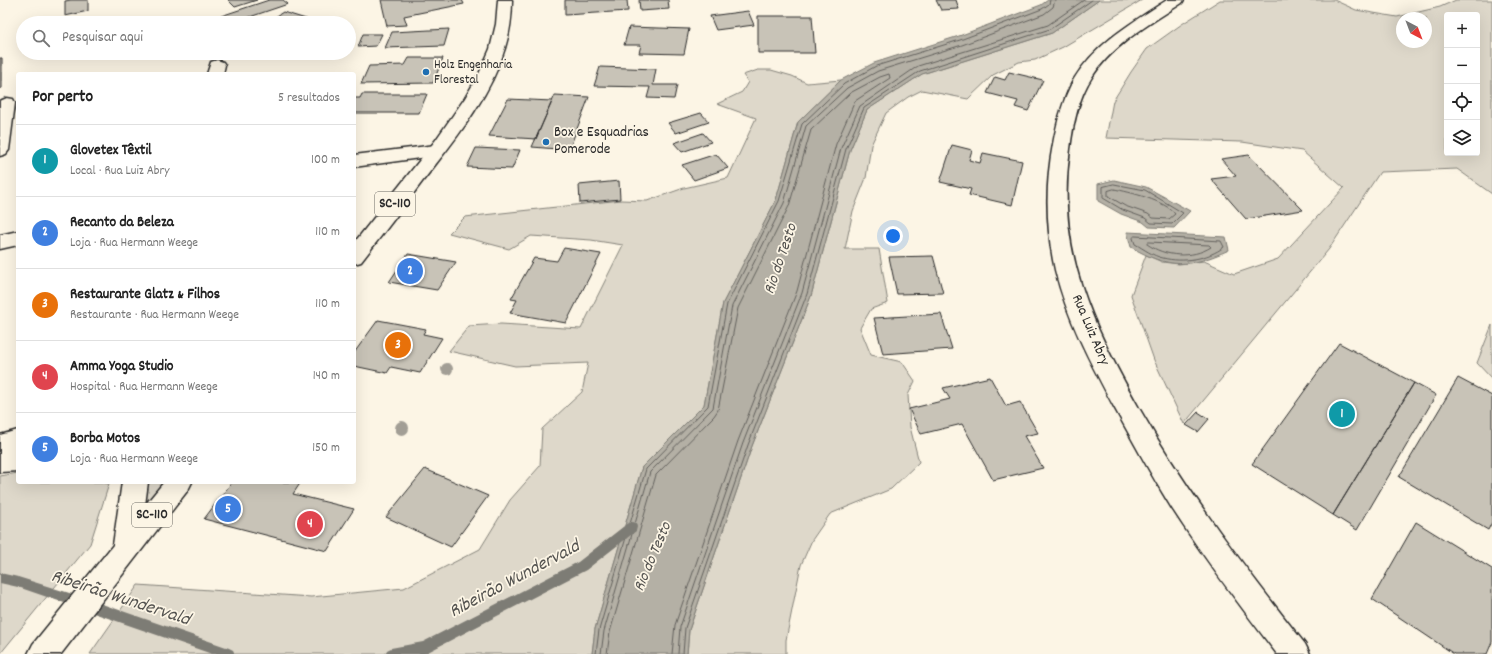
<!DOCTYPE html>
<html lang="pt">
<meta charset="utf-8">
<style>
body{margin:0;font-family:Dekko,sans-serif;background:#f2f2f2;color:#222}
.controls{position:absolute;right:12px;top:12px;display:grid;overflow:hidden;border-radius:4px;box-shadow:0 4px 16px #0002}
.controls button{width:36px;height:36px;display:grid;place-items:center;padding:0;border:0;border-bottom:1px solid #e0e0e0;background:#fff;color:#222;font:20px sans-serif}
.compass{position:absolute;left:1396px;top:12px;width:36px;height:36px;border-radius:50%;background:#fff;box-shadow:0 4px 16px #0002;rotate:138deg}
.you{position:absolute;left:893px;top:236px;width:14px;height:14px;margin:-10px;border:3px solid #fff;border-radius:50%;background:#1a73e8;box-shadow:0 0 0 6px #1a73e833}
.badge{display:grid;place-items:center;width:26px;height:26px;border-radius:50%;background:#1f6fb2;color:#fff;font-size:13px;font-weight:700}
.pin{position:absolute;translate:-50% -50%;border:2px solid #fff;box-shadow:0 1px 4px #0006}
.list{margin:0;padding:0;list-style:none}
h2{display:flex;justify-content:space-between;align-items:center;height:52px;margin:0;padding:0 16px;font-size:17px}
h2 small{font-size:13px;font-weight:400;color:#767676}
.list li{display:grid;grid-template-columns:26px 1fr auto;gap:12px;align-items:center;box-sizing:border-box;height:72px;padding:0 16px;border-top:1px solid #e0e0e0}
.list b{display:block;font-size:15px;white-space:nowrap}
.list p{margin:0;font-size:13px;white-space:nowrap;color:#767676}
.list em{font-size:13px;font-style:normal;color:#767676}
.icon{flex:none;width:22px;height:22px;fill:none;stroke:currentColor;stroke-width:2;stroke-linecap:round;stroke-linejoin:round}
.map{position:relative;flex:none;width:1492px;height:654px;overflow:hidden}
.search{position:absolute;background:#fff;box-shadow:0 4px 16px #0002;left:16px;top:16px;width:340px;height:44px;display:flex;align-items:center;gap:10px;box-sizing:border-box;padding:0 14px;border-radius:22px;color:#767676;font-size:15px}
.panel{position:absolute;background:#fff;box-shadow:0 4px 16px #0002;left:16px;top:72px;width:340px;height:412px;border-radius:4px}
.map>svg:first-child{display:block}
.green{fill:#ded8ca;stroke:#84827a;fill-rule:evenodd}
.water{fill:#b4b0a5;stroke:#7d7b74}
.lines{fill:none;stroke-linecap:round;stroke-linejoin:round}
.shore{stroke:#62605c;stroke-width:1}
.stream{fill:#7d7b74;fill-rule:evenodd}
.building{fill:#c8c3b7;stroke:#2b2b2b}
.street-casing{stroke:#2b2b2b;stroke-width:3}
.secondary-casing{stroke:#2b2b2b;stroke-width:3}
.primary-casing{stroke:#2b2b2b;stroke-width:3}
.street{fill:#fcf5e5;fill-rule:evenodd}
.secondary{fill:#fcf5e5;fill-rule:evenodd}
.primary{fill:#fcf5e5;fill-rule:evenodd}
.tree{fill:#a29e95}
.poi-dot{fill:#1f6fb2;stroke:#fcf5e5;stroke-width:1.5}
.labels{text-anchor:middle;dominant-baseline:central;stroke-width:3.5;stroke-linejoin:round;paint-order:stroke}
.far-poi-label{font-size:13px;fill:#2b2b2b;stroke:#fcf5e5;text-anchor:start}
.shield{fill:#fcf5e5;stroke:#6a6863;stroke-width:1}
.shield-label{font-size:14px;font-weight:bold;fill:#2b2b2b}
.poi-label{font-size:15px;fill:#2b2b2b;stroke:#fcf5e5;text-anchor:start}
.street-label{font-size:15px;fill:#2b2b2b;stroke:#fcf5e5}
.water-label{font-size:16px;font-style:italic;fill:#545350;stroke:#fcf5e5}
.near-water-label{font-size:19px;font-style:italic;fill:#545350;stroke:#fcf5e5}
</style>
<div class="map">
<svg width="1492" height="654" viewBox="0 0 1492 654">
<rect width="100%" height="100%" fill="#fcf5e5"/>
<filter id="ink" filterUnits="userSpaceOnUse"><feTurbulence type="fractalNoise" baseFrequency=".025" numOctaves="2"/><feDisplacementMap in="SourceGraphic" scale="8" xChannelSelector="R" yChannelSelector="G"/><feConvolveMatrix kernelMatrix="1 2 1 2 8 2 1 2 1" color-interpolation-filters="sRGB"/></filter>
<g filter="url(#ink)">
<path class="green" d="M1099,0H1142L1063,47L1035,60L1019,62L993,75L968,99L922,90L908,97L886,113L871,145L866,178L853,211L845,249H879L888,303L871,309L860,328L871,355L902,362L915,381L908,395L910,427L919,462L891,489L830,514L812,540L801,565L786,640V654H687L689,630L752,446L811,296L850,150L867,110L922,74L1052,33Z
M1220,0H1334L1356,10L1397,17L1440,7L1456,0H1492V194L1457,169L1380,172L1329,249L1184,424L1154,360L1131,295L1146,255L1162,262L1179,264L1204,261L1234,274L1278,259L1344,188L1302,151L1242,142L1106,138L1113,101L1131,72L1147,49L1182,24ZM1447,15H1477V153H1447ZM1402,18H1426V42H1402Z
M758,70H771L792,76L807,83L841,80L798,122L776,200L723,303L704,405L642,467L595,629L592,654H90L138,585L311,597L404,588L480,549L510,500L540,466L542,429L582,392L588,363L515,366L449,351L469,326L501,324L581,329L623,245L591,240L531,236L509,249L449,233L465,217L621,200L647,201L684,188L728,178L756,118L717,104L742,92L748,82L743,75Z
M1492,325V379L1477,363Z
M18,473V482H101L109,484L90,544L0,654V476Z
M149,482H169L141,511Z"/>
<path class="water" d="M1048,0H1099L1052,33L922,74L867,110L850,150L811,296L752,446L689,630L687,654H592L595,629L642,467L704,405L723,303L776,200L798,122L841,80L874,63L959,36L1041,5Z
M1114,180L1146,187L1190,211L1174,228L1149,227L1143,222L1121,214L1098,201V184Z
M1127,232L1226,237L1229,250C1189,268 1169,269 1131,247Z"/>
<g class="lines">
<path class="shore" d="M1114,184L1145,190L1183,213L1172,224L1151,223L1145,218L1123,210L1103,198V187Z
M1114,189C1130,192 1166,201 1175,214L1169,219L1153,218L1148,214L1125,206L1108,196V191Z
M1135,236L1221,241L1224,247C1208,259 1183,263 1163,258C1153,256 1144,249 1135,244L1133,238Z
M1149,242L1209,245L1211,247C1192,259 1165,257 1147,244Z
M596,654L599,630L646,469L708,406L727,304L779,201L802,124L844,84L876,66L960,40L1042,9L1049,4L1050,0
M601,654L604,631L650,472L713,408L732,306L784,203L806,126L847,88L878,71L962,45L1044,14L1053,7L1055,0
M607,654L610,632L656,475L714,416L718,410L738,308L789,206L811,130L850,93L880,77L889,74L890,78L855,101L836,144L797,291L738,441L675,625L672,654
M678,654L680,627L743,443L802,293L841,148L860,106L918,66L1048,25L1084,0
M683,654L685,628L748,445L807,294L846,149L864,108L920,71L1050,29L1092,0"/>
<path class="stream" d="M632,522L636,523L637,527L636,531L586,570L428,652L424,654H385L387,650L391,648L423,642L578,562L628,523Z
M0,573L18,577L79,596L229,648L233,650L235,654H212L79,608L18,587L0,583Z"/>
</g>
<path class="building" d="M71,0H88V11L65,16V1Z
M228,0H257L235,7Z
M269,0H283L288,4L232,23H200Z
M381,0H462L464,4L404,16L407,25L387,26Z
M565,0H627L628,11L565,15Z
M639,0H668L669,9L640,11Z
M936,0H956L959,9L941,10Z
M748,11L754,25L716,30L710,16Z
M283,12L319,23H266Z
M758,16H812L815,53H758Z
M629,27L689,29L684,54L639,53L641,45H624Z
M449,29L444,46L385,48L392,32Z
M363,34H382L376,46L358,47Z
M181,53H205L180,57Z
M0,58H2V88L0,89Z
M409,58H443L433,83L361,84L369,66L405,65Z
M600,67L656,69L653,85H677L674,99L647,98L650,87L594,86Z
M1009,72L1043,80L1028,111L1015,107L1018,101L987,93L995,77L1005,80Z
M362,94H427L419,113H354V98H360Z
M555,95L589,97L569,150L532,147Z
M508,99L552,101L536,139L489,136Z
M701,113L709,122L676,133L668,123Z
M703,133L711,142L682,152L674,143Z
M952,145L972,150L969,160L980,163L983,153L1022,161L1012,205L969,195L971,189L940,182Z
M476,148L520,150L512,169L467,167Z
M716,154L728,168L694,180L682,165Z
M1249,155L1303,210L1246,219L1211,179L1236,176L1221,159Z
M619,181L620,199L580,203L579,185Z
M564,248L601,254L566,323L510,313L517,300L511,299L534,258L557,261Z
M408,254L456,262L437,290L389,282Z
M933,256L943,293L897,294L889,257Z
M941,314L952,349L883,354L874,318Z
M378,320L426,329L423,334L442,338L420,373L391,367L387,373L354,366V353Z
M1339,343L1414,383L1333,515L1252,464Z
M990,377L1006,406L1020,402L1038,433L1024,436L1043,468L993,480L962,424L921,434L909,409L950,399L943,388Z
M1458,378L1492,396V522L1488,530L1399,477Z
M1414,383L1436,395L1357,530L1333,515Z
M1198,412L1209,419L1198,432L1186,425Z
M425,469L488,496L451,547L386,517Z
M232,482H301L293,494L354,509L327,551L204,519Z
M1416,522L1492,569V642L1487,654H1454L1372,599Z"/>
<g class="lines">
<g class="street-casing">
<path id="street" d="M217,60L223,62L225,65L223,74H207L211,62Z
M7,98L13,99L15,103L9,150L6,154L0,156V101Z
M436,145L442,147L445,151L442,155L354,167V155Z
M18,231V245L0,249V235Z"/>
</g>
<g class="secondary-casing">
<path id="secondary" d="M1167,0H1184L1182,3C1150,24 1113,44 1092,77C1078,98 1073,125 1070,149C1055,249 1092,324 1139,408C1187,492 1245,568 1305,644L1310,654H1277C1240,606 1204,558 1171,507C1151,475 1133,441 1114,407C1091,364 1067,319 1055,270C1046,229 1045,185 1053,144C1057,122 1063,99 1074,79C1096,43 1133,22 1167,0Z
M18,430V471L0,472V435Z"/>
</g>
<g class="primary-casing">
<path id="primary" d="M498,0H512C512,17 510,32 505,48C490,98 453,142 422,182C402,209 382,235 361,262L354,264V243L435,141L465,98L479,74L490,49L496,24Z
M122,482H148L145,505L164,482H192L188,490L61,654H28L33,644L113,545Z"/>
</g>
<use href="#street" class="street"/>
<use href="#secondary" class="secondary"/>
<use href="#primary" class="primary"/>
</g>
<g class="tree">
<circle cx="447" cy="369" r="6"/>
<circle cx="402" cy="428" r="7"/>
</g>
</g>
<g class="poi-dot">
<circle cx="426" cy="72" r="4"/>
<circle cx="546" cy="142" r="4"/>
</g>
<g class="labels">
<g class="far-poi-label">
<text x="434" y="65">Holz Engenharia<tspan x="434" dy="15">Florestal</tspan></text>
</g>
<g class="shield">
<rect x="375" y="192" width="40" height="24" rx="3"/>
<rect x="132" y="503" width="40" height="24" rx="3"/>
</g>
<g class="shield-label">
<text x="395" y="204">SC-110</text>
<text x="152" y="515">SC-110</text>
</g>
<g class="poi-label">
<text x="554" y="133">Box e Esquadrias<tspan x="554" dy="17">Pomerode</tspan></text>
</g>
<g class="street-label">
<text transform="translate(1090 330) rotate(67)">Rua Luiz Abry</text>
</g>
<g class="water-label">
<text transform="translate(781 259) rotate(-71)">Rio do Testo</text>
<text transform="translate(653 557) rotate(-67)">Rio do Testo</text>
</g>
<g class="near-water-label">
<text transform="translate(515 580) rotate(-28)">Ribeirão Wundervald</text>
<text transform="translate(120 599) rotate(18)">Ribeirão Wundervald</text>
</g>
</g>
</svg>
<div class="controls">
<button>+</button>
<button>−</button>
<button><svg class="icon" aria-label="locate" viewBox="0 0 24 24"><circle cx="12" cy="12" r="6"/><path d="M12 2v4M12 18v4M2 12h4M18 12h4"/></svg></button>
<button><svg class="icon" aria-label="layers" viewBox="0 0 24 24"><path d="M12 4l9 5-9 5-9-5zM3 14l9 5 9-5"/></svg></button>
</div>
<svg class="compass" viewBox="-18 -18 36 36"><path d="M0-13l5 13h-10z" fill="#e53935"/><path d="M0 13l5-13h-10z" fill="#767676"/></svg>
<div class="you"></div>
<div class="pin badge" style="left:1342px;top:414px;background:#0f9aa8">1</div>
<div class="pin badge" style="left:410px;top:271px;background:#3f7fe0">2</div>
<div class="pin badge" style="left:398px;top:345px;background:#e8710a">3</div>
<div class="pin badge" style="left:310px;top:524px;background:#e0444e">4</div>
<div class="pin badge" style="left:228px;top:509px;background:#3f7fe0">5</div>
<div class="search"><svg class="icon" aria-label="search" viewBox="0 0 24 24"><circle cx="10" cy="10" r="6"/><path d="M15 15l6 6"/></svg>Pesquisar aqui</div>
<section class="panel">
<h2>Por perto<small>5 resultados</small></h2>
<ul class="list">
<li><span class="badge" style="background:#0f9aa8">1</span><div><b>Glovetex Têxtil</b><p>Local · Rua Luiz Abry</p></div><em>100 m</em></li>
<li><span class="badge" style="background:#3f7fe0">2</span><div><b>Recanto da Beleza</b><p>Loja · Rua Hermann Weege</p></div><em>110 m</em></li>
<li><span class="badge" style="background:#e8710a">3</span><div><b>Restaurante Glatz &amp; Filhos</b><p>Restaurante · Rua Hermann Weege</p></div><em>110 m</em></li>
<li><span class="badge" style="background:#e0444e">4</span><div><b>Amma Yoga Studio</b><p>Hospital · Rua Hermann Weege</p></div><em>140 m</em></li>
<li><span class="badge" style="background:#3f7fe0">5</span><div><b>Borba Motos</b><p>Loja · Rua Hermann Weege</p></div><em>150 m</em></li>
</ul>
</section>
</div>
